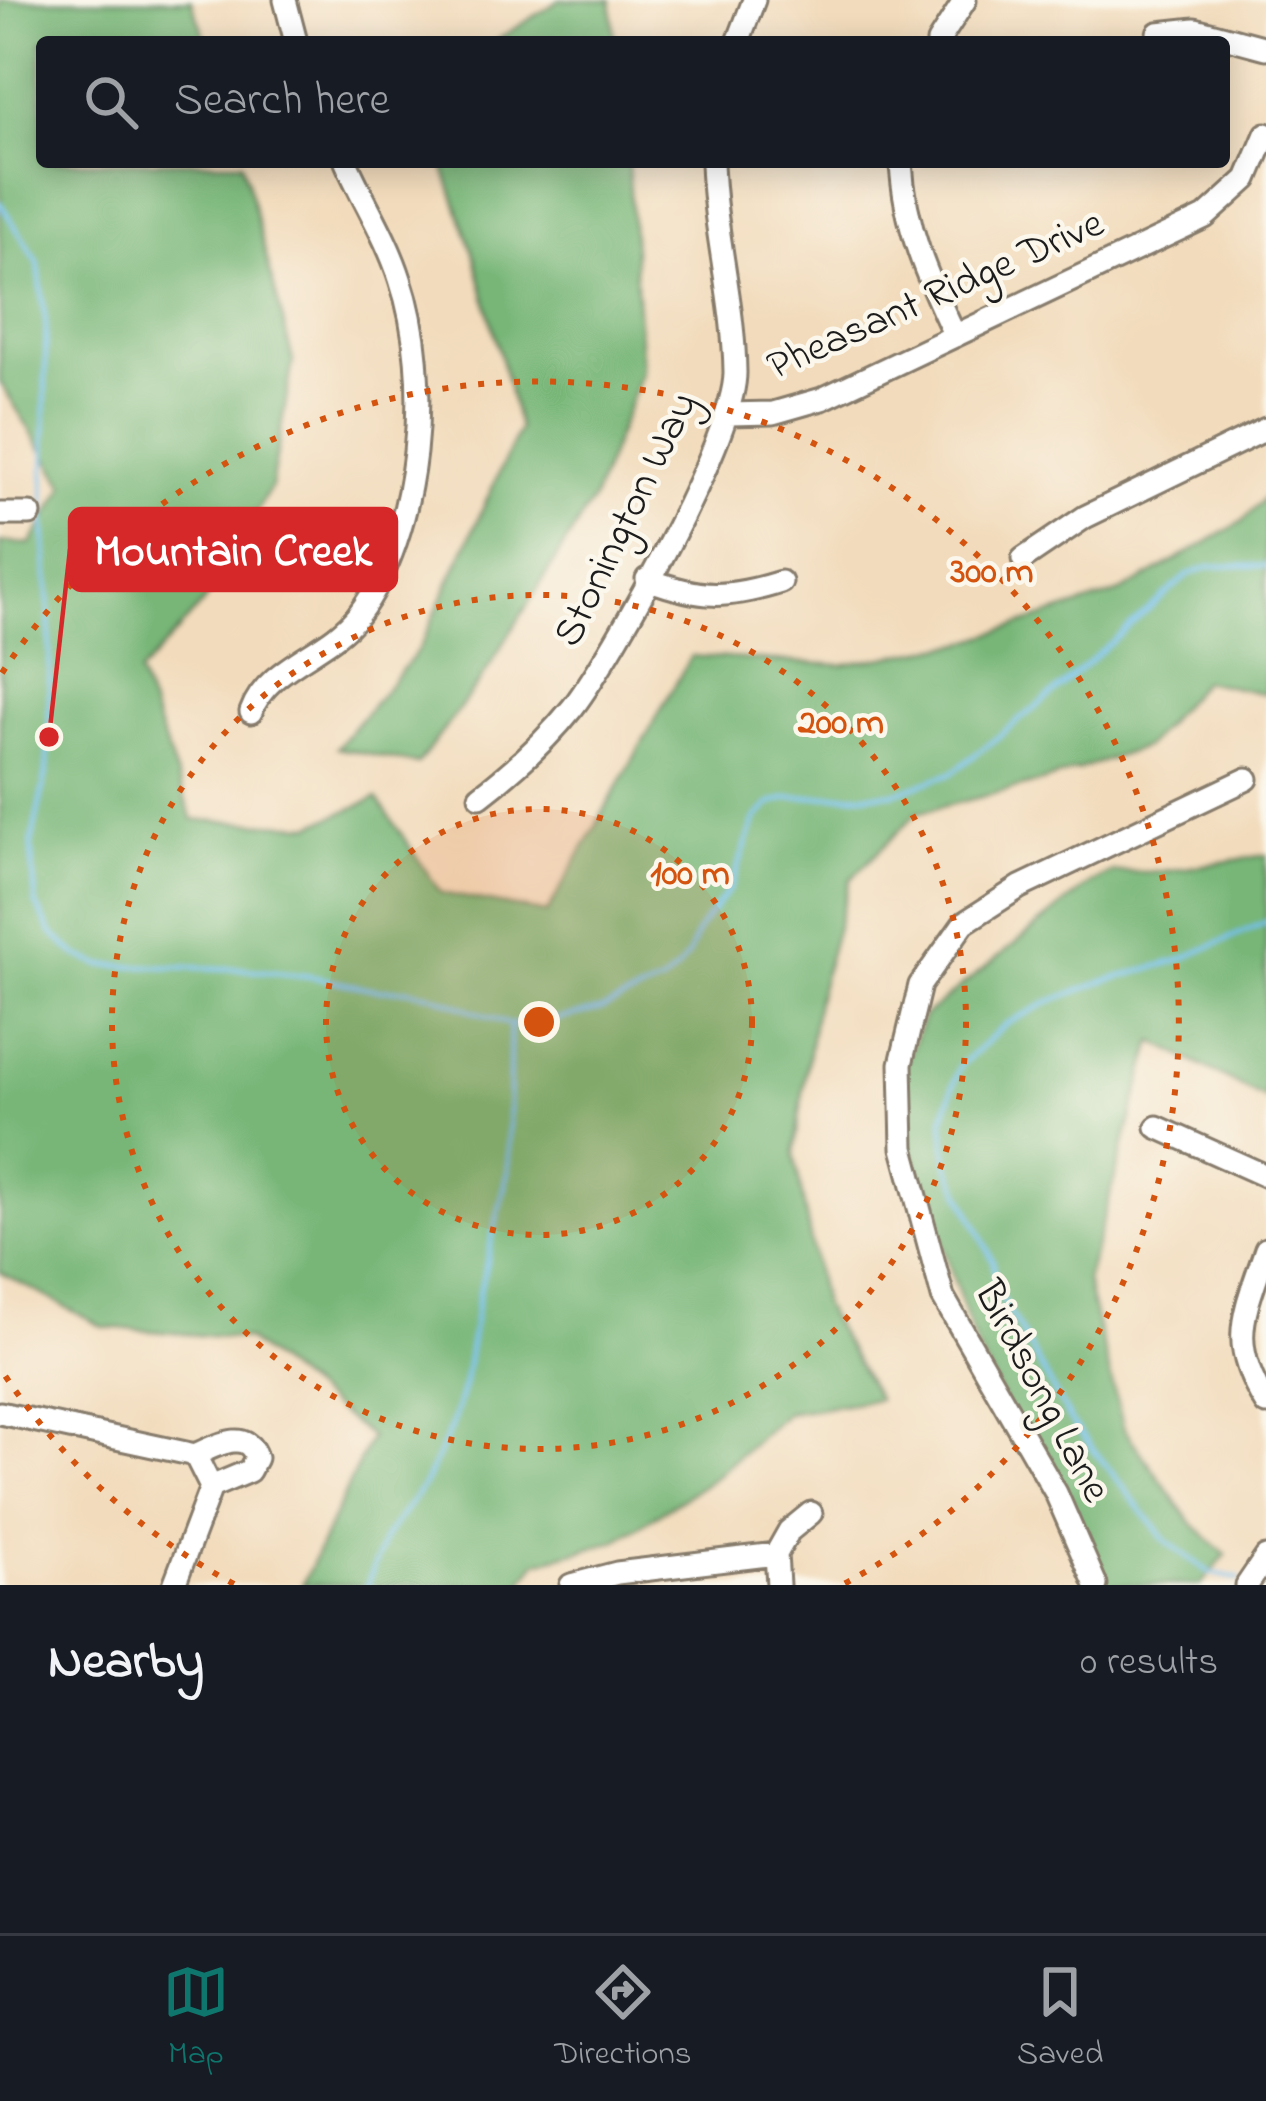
<!DOCTYPE html>
<style>
body{margin:0;font-family:"Indie Flower",sans-serif;background:#242831;color:#f1f3f6}
.list{margin:0;padding:0;list-style:none}
h2{display:flex;justify-content:space-between;align-items:center;height:156px;margin:0;padding:0 48px;font-size:51px}
h2 small{font-size:39px;font-weight:400;color:#9ea1a6}
.icon{flex:none;width:66px;height:66px;fill:none;stroke:currentColor;stroke-width:2;stroke-linecap:round;stroke-linejoin:round}
.map{position:relative;flex:none;width:1266px;height:1585px;overflow:hidden}
.search{position:absolute;background:#171b24;box-shadow:0 6px 30px #0003;left:36px;right:36px;top:36px;height:132px;display:flex;align-items:center;gap:30px;box-sizing:border-box;padding:0 42px;border-radius:12px;color:#9ea1a6;font-size:45px}
.sheet{height:348px;background:#171b24}
nav{display:flex;justify-content:space-around;align-items:center;box-sizing:border-box;height:168px;border-top:3px solid #363941;background:#171b24;font-size:33px;color:#9ea1a6}
nav a{display:grid;justify-items:center;gap:6px}
nav .on{color:#0f766e}
.map>svg:first-child{display:block}
.forest{fill:#77b677;stroke:#4a694a;stroke-width:3}
.lines{fill:none;stroke-linecap:round;stroke-linejoin:round}
.stream{stroke:#76c1ef;stroke-width:4.5}
.minor-casing{stroke:#877c6c;stroke-width:27}
.minor{stroke:#fff;stroke-width:21}
.ring{fill:none;stroke:#d4530e;stroke-width:6;stroke-dasharray:6 12}
.labels{text-anchor:middle;dominant-baseline:central;stroke-width:9;stroke-linejoin:round;paint-order:stroke}
.street-label{font-size:42px;fill:#1c1c1c;stroke:#fbf7ec}
.centre{fill:#d4530e;stroke:#fbf7ec;stroke-width:6}
.ring-label{font-size:36px;text-anchor:middle;font-weight:bold;fill:#d4530e;stroke:#fbf7ec;stroke-width:9;stroke-linejoin:round;paint-order:stroke}
.leader{fill:none;stroke:#d62828;stroke-width:4.5}
.callout-dot{fill:#d62828;stroke:#fbf7ec;stroke-width:4.5}
.callout{fill:#d62828;stroke:#d62828;stroke-width:4.5}
.callout-label{font-size:45px;text-anchor:middle;font-weight:bold;fill:#fff}
</style>
<div class="map">
<svg width="1266" height="1585" viewBox="0 0 1266 1585">
<rect width="100%" height="100%" fill="#fbf7ec"/>
<filter id="ink" filterUnits="userSpaceOnUse"><feTurbulence type="fractalNoise" baseFrequency=".00833" numOctaves="2"/><feDisplacementMap in="SourceGraphic" scale="24" xChannelSelector="R" yChannelSelector="G"/><feConvolveMatrix kernelMatrix="1 2 1 2 8 2 1 2 1" color-interpolation-filters="sRGB"/></filter>
<filter id="wash" filterUnits="userSpaceOnUse"><feTurbulence type="fractalNoise" baseFrequency=".004" numOctaves="4" result="noise"/><feDisplacementMap in="SourceGraphic" scale="48" xChannelSelector="R" yChannelSelector="G"/><feGaussianBlur stdDeviation="2.7" result="paint"/><feColorMatrix in="noise" values="0 0 0 0 0 0 0 0 0 0 0 0 0 0 0 0 0 1.4 0 .05"/><feComposite in="paint" operator="in"/></filter>
<g filter="url(#wash)">
<rect width="100%" height="100%" fill="#f2dbbc"/>
<path class="forest" d="M0,0H191L207,42H42V162H242L293,361L271,487L203,603L139,674L193,820L312,825L377,798L441,893L547,913L691,656L841,665L963,643L1121,592L1243,521L1266,496V694L1203,681L1145,747L1045,781L917,813L850,880L817,999L794,1153L823,1306L878,1399L786,1413L714,1478L616,1541L537,1562L520,1585H302L371,1437L246,1339L103,1327L0,1272V542L31,544L65,486L0,382Z
M560,0H611L615,42H494Z
M442,162H628L642,371L593,499L481,680L418,764L337,748L419,649L519,429L475,258Z
M1266,855V1099L1153,1041L1086,1281L1124,1429L1193,1525L1226,1555L1201,1585H1098L976,1346L893,1095L924,1016L1090,884L1113,872H1161Z"/>
<g class="lines">
<path class="stream" d="M0,203L38,262L46,325L44,513L50,627L49,737L46,775L31,845L36,904L51,932L76,955L100,965L242,969L308,976L378,990H407L429,994L510,1025L546,1022L600,1010L662,983L677,970L688,955L699,928L731,887L755,820L770,804L788,798L895,793L952,773L1050,696L1188,575L1211,566H1266
M1239,1579L1210,1573L1166,1541L1070,1420L997,1289L993,1261L948,1165L943,1120L959,1067L1006,1024L1051,1001L1102,982L1180,960L1266,922
M367,1585L385,1537L424,1485L452,1425L464,1384L478,1298L508,1172L510,1025"/>
</g>
</g>
<g filter="url(#ink)">
<g class="lines">
<g class="minor-casing">
<path id="minor" d="M285,0L296,42
M1158,33L1195,29L1266,48
M738,42L754,0
M938,42L965,0
M901,162C904,226 928,279 955,336
M728,414L773,413L822,399L1205,217L1247,179L1266,134
M0,514H30
M1023,559L1085,517L1266,429
M647,579C701,599 727,599 781,582
M251,712C268,665 328,654 358,615C421,532 433,376 400,279C387,238 363,201 346,162
M480,796C514,770 546,741 573,707C614,653 736,434 735,372C734,302 714,232 712,162
M1157,1127L1266,1176
M1266,1249C1244,1315 1227,1341 1266,1404
M0,1413L195,1455L211,1487L174,1585
M195,1455C215,1446 248,1427 256,1458L249,1471L211,1487
M776,1554L789,1531L811,1513
M571,1585L617,1573L776,1554L778,1585
M1096,1585L1056,1493L943,1297L903,1148L901,1064L920,985L964,923L1020,887L1247,779
M1247,1585L1266,1557"/>
</g>
<use href="#minor" class="minor"/>
</g>
</g>
<circle cx="539" cy="1022" r="213" fill="#d4530e" fill-opacity=".12"/>
<g class="ring">
<circle cx="539" cy="1022" r="213"/>
<circle cx="539" cy="1022" r="427"/>
<path d="M234 1584A640 640 0 0 1 2 1371M2 673A640 640 0 1 1 844 1584"/>
</g>
<g class="labels">
<g class="street-label">
<text transform="translate(936 296) rotate(-24)">Pheasant Ridge Drive</text>
<text transform="translate(627 520) rotate(-64)">Stonington Way</text>
<text transform="translate(1041 1392) rotate(62)">Birdsong Lane</text>
</g>
</g>
<circle cx="539" cy="1022" r="18" class="centre"/>
<g class="ring-label">
<text x="992" y="582">300 m</text>
<text x="841" y="733">200 m</text>
<text x="690" y="884">100 m</text>
</g>
<path class="leader" d="M49 737L70 549"/>
<circle class="callout-dot" cx="49" cy="737" r="12"/>
<rect class="callout" x="70" y="509" width="326" height="81" rx="12"/>
<g class="callout-label">
<text x="233" y="565">Mountain Creek</text>
</g>
</svg>
<div class="search"><svg class="icon" aria-label="search" viewBox="0 0 24 24"><circle cx="10" cy="10" r="6"/><path d="M15 15l6 6"/></svg>Search here</div>
</div>
<section class="sheet">
<h2>Nearby<small>0 results</small></h2>
<ul class="list">
</ul>
</section>
<nav>
<a class="on"><svg class="icon" aria-label="map" viewBox="0 0 24 24"><path d="M3 6l6-2 6 2 6-2v14l-6 2-6-2-6 2zM9 4v14M15 6v14"/></svg>Map</a>
<a><svg class="icon" aria-label="directions" viewBox="0 0 24 24"><path d="M12 3l9 9-9 9-9-9zM9 14v-3h6M13 9l2 2-2 2"/></svg>Directions</a>
<a><svg class="icon" aria-label="saved" viewBox="0 0 24 24"><path d="M7 4h10v16l-5-4-5 4z"/></svg>Saved</a>
</nav>
